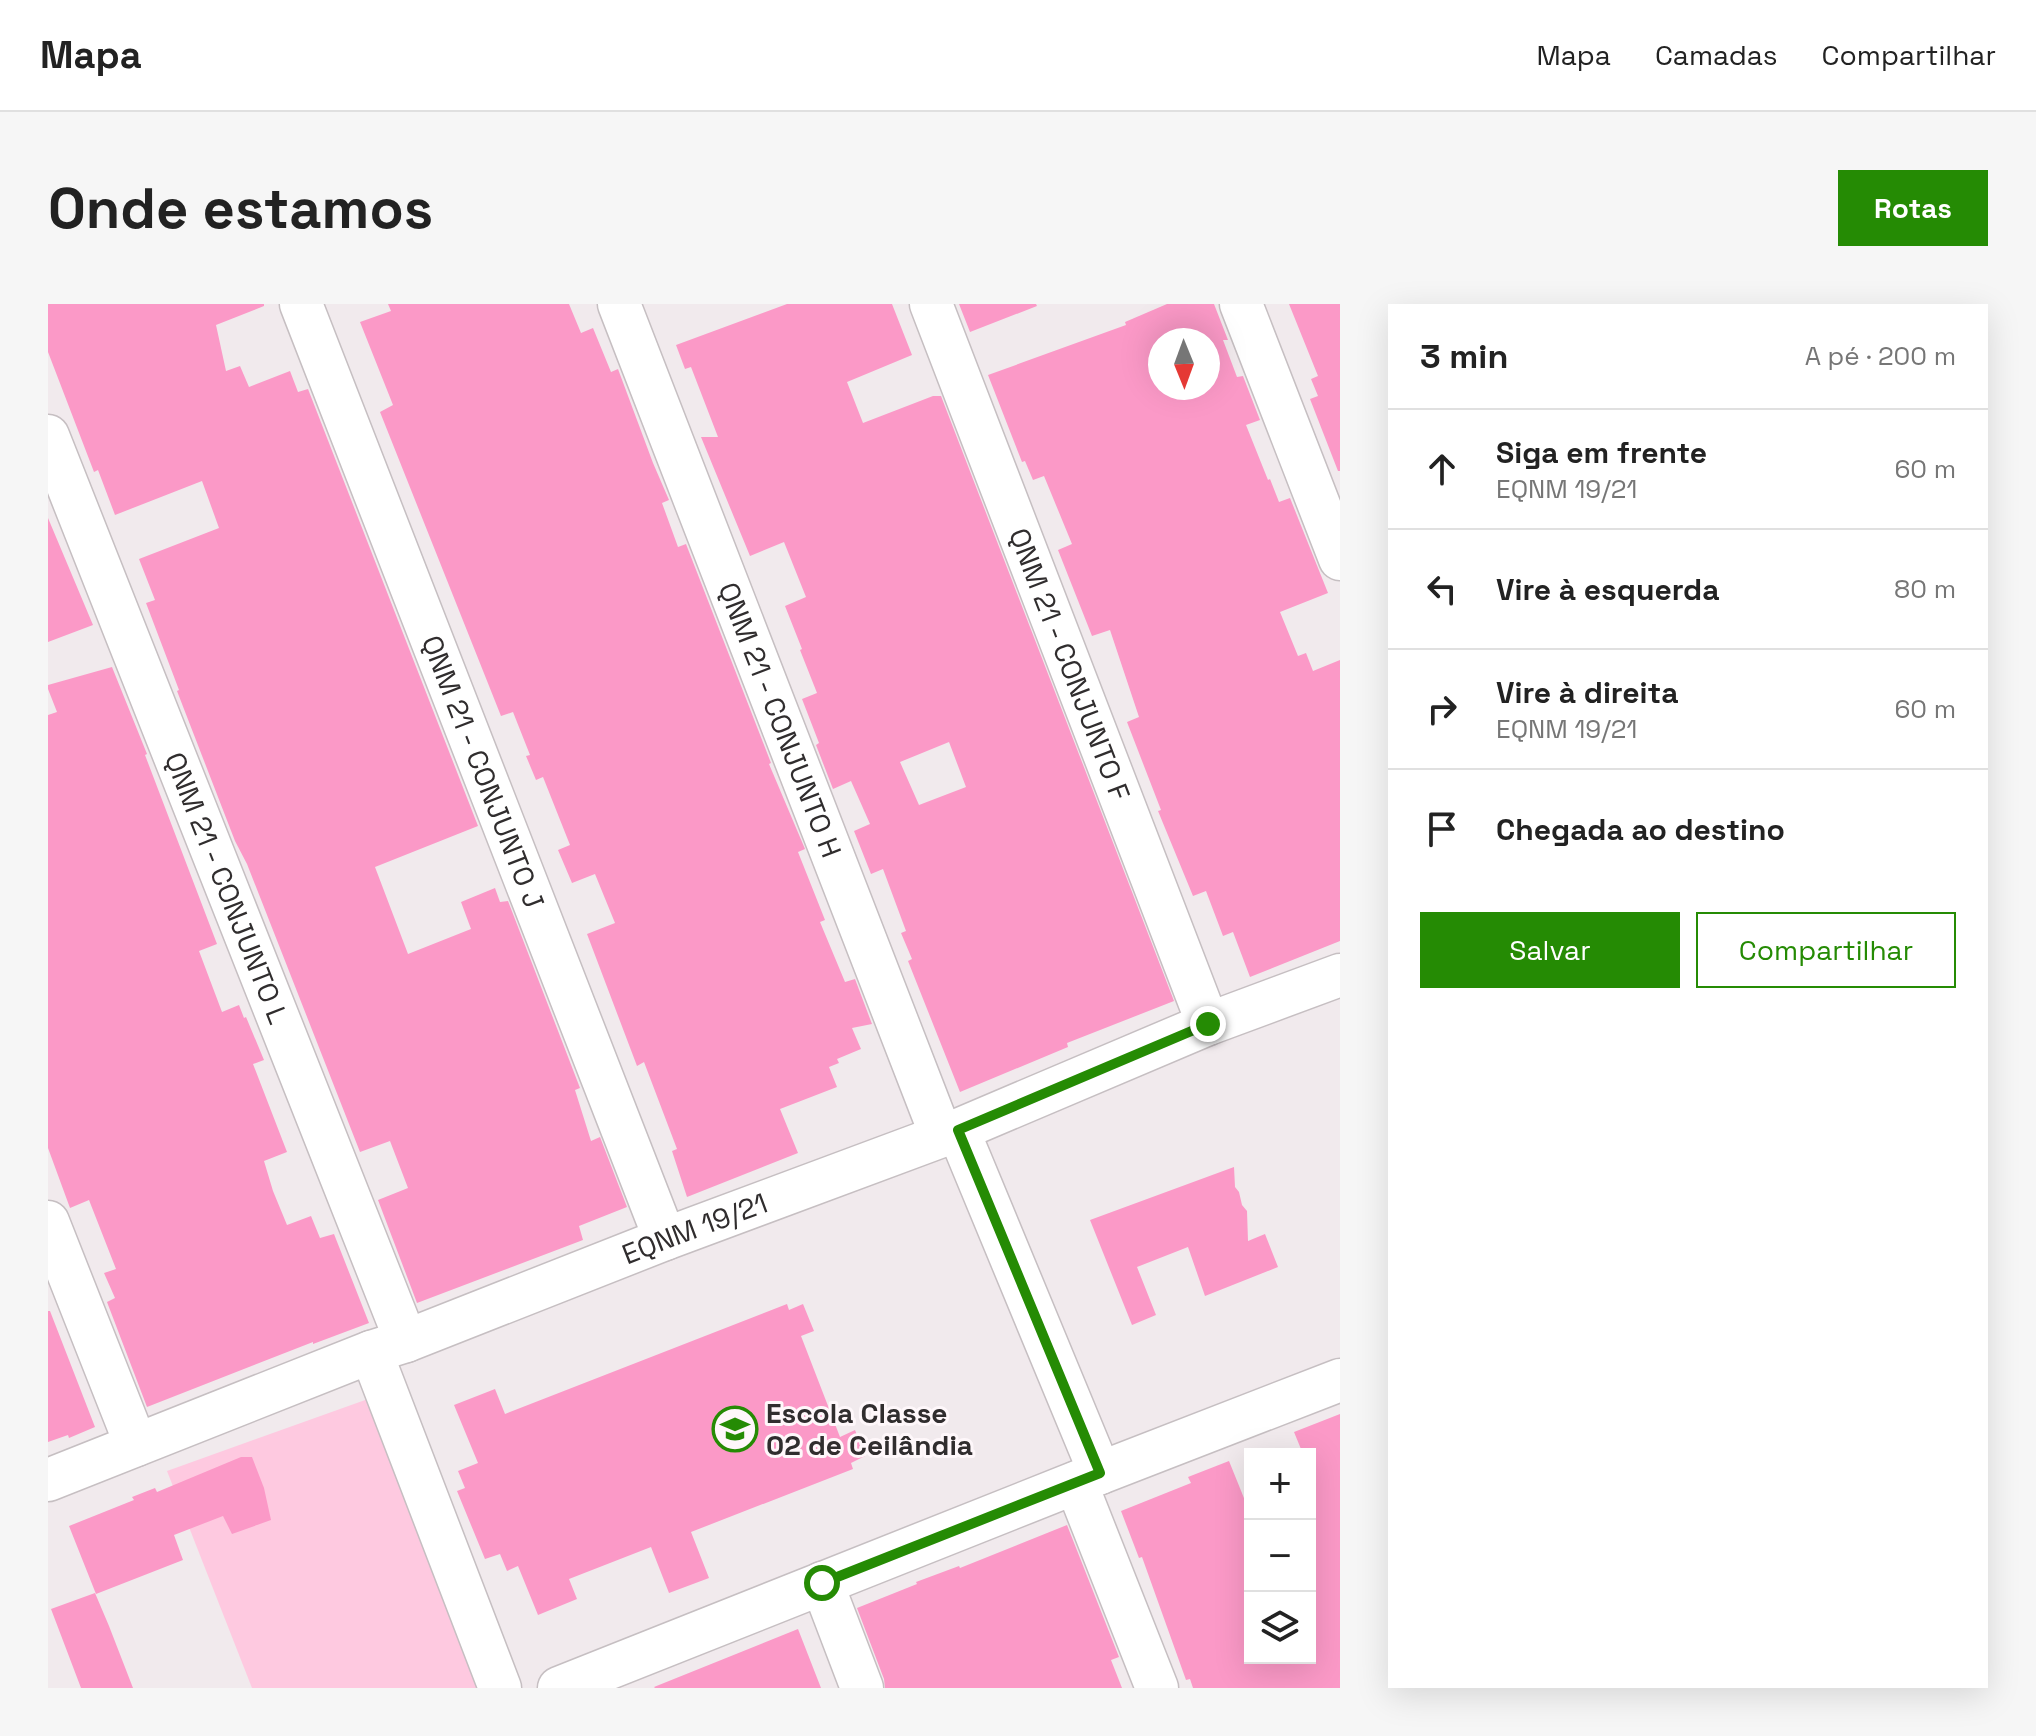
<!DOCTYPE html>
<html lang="pt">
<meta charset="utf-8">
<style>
body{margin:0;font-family:"Space Grotesk",sans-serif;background:#f6f6f6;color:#222}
.controls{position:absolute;right:24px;bottom:24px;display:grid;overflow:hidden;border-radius:0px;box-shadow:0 8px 32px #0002}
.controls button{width:72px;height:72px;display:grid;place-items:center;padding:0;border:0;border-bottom:2px solid #e0e0e0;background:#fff;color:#222;font:40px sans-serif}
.compass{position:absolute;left:1100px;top:24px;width:72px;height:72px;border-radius:50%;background:#fff;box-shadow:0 8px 32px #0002;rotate:179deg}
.stop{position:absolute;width:24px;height:24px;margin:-18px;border:6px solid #258b04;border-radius:50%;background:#fff}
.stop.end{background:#258b04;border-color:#fff;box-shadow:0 2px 8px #0008}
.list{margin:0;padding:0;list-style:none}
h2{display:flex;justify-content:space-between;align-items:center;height:104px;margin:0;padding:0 32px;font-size:34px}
h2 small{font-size:26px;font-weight:400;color:#767676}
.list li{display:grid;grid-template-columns:52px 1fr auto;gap:24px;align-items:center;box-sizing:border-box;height:120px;padding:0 32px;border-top:2px solid #e0e0e0}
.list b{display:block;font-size:30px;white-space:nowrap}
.list p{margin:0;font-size:26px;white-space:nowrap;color:#767676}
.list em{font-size:26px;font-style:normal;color:#767676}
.actions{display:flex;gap:16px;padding:24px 32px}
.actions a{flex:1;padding:18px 0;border:2px solid #258b04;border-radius:0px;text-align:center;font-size:28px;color:#258b04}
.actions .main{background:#258b04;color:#fff}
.icon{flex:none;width:44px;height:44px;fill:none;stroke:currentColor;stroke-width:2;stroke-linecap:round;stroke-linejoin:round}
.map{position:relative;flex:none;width:1292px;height:1384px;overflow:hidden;border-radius:0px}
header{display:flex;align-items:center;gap:48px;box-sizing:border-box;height:112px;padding:0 40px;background:#fff;border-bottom:2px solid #e0e0e0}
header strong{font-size:38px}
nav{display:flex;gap:44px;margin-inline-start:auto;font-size:28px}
.intro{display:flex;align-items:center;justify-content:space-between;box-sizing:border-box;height:192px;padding:0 48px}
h1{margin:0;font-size:56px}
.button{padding:20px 36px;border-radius:0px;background:#258b04;color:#fff;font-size:28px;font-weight:700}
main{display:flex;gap:48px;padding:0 48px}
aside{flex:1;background:#fff;border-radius:0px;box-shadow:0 8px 32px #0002}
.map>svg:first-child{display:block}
.green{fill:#fec9e0}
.building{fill:#fb99c7;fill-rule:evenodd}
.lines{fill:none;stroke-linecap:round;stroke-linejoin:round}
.minor-casing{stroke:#c6bfc2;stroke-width:45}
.minor{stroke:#fff;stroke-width:42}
.route{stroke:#258b04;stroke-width:10}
.labels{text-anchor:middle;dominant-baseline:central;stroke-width:6;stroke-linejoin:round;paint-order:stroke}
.street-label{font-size:28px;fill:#302d2e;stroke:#fef7fa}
.poi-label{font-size:28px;font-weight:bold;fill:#302d2e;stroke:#fef7fa;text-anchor:start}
</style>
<header>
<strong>Mapa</strong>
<nav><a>Mapa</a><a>Camadas</a><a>Compartilhar</a></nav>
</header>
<div class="intro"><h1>Onde estamos</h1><a class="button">Rotas</a></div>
<main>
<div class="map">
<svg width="1292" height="1384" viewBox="0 0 1292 1384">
<rect width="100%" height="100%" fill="#f1eaed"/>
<path class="green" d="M320,1095L431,1384H204L119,1167Z"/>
<path class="building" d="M0,0H216V2L168,21L178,67L192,62L201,83L242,67L250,88L260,85L430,522L327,563L360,650L423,625L413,598L447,584L452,598L460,597L532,784L527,786L543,837L552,833L579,903L531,922L535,936L369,999L330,896L360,884L342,837L312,848L199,560L187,537L129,387L131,386L98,299L107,296L91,255L171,224L154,177L67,211L50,166L46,168L0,48Z
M340,0H521L533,29L545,24L563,68L570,65L605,159L621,196L614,199L630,243L638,240L723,459L721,460L757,545L750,548L777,616L772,618L797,678L807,675L824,720L804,724L813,745L789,755L791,759L781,763L789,783L732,805L750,849L639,893L624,847L629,845L596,758L589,762L539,630L567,619L547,570L524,579L510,546L522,541L495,473L488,476L478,452L482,451L465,408L453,412L332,108L345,101L312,18L343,7Z
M739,0H844L864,51L799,78L815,119L885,92H893L1126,697L1019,739L1020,743L912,788L860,657L864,655L853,629L858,627L835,565L823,570L806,527L822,520L803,477L785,485L768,441L771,439L754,395L769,389L752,346L754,345L737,302L758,293L736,238L702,252L653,133H670L643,63L637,65L628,41ZM901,438L918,483L871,501L852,458Z
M911,0H988L989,2L922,28Z
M1119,0H1166L1180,36H1175L1189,73L1195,72L1212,116L1198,121L1220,176L1222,175L1231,198L1242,194L1280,289L1232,308L1250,352L1258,349L1265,367L1292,356V637L1202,673L1185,628L1175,632L1158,587L1145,592L1110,507L1113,506L1079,418L1091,413L1062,326L1044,332L1010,246L1024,240L996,172L985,176L977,157L974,158L940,71L1078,21L1077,18ZM1112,36H1160V84H1112Z
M1241,0H1292V167H1290L1262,95L1270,92L1263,75L1270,72Z
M0,214L45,321L0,338Z
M64,363L99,450L97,451L169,640L151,647L174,708L191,701L196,714L198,713L216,756L205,760L239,848L216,857L225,887L239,921L263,912L272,934L286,930L321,1019L265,1040V1038L99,1103L59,998L67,994L56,969L68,965L41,896L22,904L0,844V411L9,408L0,385V381Z
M1186,863L1187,883L1191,888L1194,901L1199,907L1200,937L1217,930L1230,963L1157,992L1140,943L1089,963L1108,1011L1084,1021L1042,916Z
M739,1000L741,1006L755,1000L766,1027L753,1032L792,1133L807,1126L817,1152L803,1159L805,1165L643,1228L661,1274L621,1289L603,1243L521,1275L529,1295L490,1311L470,1262L459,1267L452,1250L437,1255L409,1187L417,1184L410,1167L430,1159L406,1101L447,1085L457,1110Z
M0,1007H2L47,1123L21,1134L20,1131L0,1138Z
M1292,1110V1384H1145L1142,1375L1138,1376L1094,1253L1091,1254L1073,1207L1143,1179L1140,1173L1181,1157L1202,1209V1354H1262V1150H1255L1246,1128Z
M193,1153H204L216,1184L223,1216L184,1230L175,1212L126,1231L135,1256L48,1290L21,1222L86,1196L84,1193L107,1184L109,1188Z
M1019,1221L1071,1353L1063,1356L1074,1384H837L836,1375L809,1304L869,1280L868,1278L911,1262L912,1264Z
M47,1289L61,1322L85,1384H33L3,1305Z
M750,1325L773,1384H607L606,1383Z"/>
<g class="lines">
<g class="minor-casing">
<g id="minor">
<path id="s1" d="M253,0L617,935"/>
<path id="s2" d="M571,0L893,831"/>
<path id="s3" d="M883,0L1160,720"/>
<path d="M1193,0L1292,255"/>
<path id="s4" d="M0,132L358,1037"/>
<path d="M910,826L1052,1169"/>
<path d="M0,918L88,1141"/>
<path d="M323,1048L452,1384"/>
<path id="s5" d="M0,1176L323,1048L358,1037L617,935L910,826L1160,720L1292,671"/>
<path d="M1028,1179L1109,1384"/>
<path d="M774,1279L814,1384"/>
<path d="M511,1384L1052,1169L1292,1076"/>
</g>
</g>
<use href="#minor" class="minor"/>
</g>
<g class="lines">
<path class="route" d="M774,1279L1052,1169L910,826L1160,720"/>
</g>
<defs>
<g id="school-ring" transform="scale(2.3)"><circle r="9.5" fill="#fef7fa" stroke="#258b04" stroke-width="1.5"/><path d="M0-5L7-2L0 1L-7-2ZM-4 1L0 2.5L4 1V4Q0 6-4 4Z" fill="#258b04"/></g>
</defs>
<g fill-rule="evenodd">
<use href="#school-ring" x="687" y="1125"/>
</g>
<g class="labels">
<g class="street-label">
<text stroke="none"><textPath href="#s3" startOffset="386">QNM 21 - CONJUNTO F</textPath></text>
<text stroke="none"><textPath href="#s2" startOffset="446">QNM 21 - CONJUNTO H</textPath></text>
<text stroke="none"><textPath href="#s1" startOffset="502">QNM 21 - CONJUNTO J</textPath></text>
<text stroke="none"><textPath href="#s4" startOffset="486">QNM 21 - CONJUNTO L</textPath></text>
<text stroke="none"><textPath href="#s5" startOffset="694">EQNM 19/21</textPath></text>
</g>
<g class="poi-label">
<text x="718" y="1109">Escola Classe<tspan x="718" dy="32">02 de Ceilândia</tspan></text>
</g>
</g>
</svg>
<div class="controls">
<button>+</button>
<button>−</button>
<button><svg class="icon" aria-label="layers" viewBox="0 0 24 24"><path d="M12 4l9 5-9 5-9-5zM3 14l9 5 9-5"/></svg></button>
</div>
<svg class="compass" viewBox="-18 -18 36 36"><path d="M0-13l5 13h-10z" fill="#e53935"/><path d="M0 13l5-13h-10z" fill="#767676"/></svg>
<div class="stop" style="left:774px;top:1279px"></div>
<div class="stop end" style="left:1160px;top:720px"></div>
</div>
<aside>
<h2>3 min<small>A pé · 200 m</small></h2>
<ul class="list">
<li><svg class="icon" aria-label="ahead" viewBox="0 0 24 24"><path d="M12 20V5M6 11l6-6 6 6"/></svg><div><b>Siga em frente</b><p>EQNM 19/21</p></div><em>60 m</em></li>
<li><svg class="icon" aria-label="left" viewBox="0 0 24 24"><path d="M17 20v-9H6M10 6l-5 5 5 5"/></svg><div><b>Vire à esquerda</b></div><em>80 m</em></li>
<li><svg class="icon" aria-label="right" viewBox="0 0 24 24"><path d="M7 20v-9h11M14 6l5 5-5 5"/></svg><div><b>Vire à direita</b><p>EQNM 19/21</p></div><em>60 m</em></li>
<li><svg class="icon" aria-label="arrive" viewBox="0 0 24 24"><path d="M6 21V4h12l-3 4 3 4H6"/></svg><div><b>Chegada ao destino</b></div></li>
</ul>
<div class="actions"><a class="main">Salvar</a><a>Compartilhar</a></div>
</aside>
</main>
